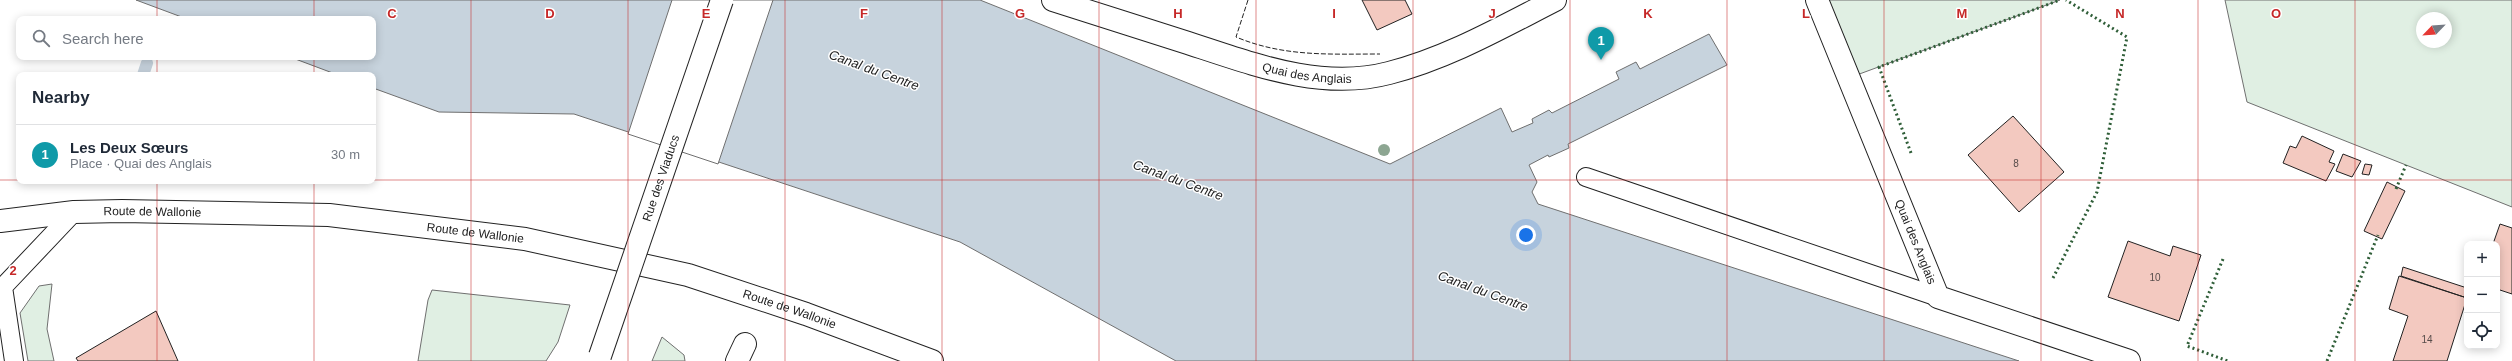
<!DOCTYPE html>
<meta charset="utf-8">
<style>
body{margin:0;font-family:Helvetica,sans-serif;background:#f6f6f7;color:#1f2937}
.controls{position:absolute;right:12px;bottom:12px;display:grid;overflow:hidden;border-radius:8px;box-shadow:0 2px 10px #0003}
.controls button{width:36px;height:36px;display:grid;place-items:center;padding:0;border:0;border-bottom:1px solid #e0e1e3;background:#fff;color:#1f2937;font:20px sans-serif}
.compass{position:absolute;left:2416px;top:12px;width:36px;height:36px;border-radius:50%;background:#fff;box-shadow:0 2px 10px #0003;rotate:245deg}
.you{position:absolute;left:1526px;top:235px;width:14px;height:14px;margin:-10px;border:3px solid #fff;border-radius:50%;background:#1a73e8;box-shadow:0 0 0 6px #1a73e833}
.badge{display:grid;place-items:center;width:26px;height:26px;border-radius:50%;background:#111827;color:#fff;font-size:13px;font-weight:700}
.pin{position:absolute;translate:-50% -33px;filter:drop-shadow(0 1px 2px #0008)}
.pin::after{content:'';position:absolute;top:21px;width:14px;height:12px;background:inherit;clip-path:polygon(0 0,100% 0,50% 100%)}
.list{margin:0;padding:0;list-style:none}
h2{display:flex;justify-content:space-between;align-items:center;height:52px;margin:0;padding:0 16px;font-size:17px}
h2 small{font-size:13px;font-weight:400;color:#747a83}
.list li{display:grid;grid-template-columns:26px 1fr auto;gap:12px;align-items:center;box-sizing:border-box;height:60px;padding:0 16px;border-top:1px solid #e0e1e3}
.list b{display:block;font-size:15px;white-space:nowrap}
.list p{margin:0;font-size:13px;white-space:nowrap;color:#747a83}
.list em{font-size:13px;font-style:normal;color:#747a83}
.icon{flex:none;width:22px;height:22px;fill:none;stroke:currentColor;stroke-width:2;stroke-linecap:round;stroke-linejoin:round}
.map{position:relative;flex:none;width:2512px;height:361px;overflow:hidden}
.search{position:absolute;background:#fff;box-shadow:0 2px 10px #0003;left:16px;top:16px;width:360px;height:44px;display:flex;align-items:center;gap:10px;box-sizing:border-box;padding:0 14px;border-radius:8px;color:#747a83;font-size:15px}
.panel{position:absolute;background:#fff;box-shadow:0 2px 10px #0003;left:16px;top:72px;width:360px;height:112px;border-radius:8px}
.map>svg:first-child{display:block}
.green{fill:#e0efe3;stroke:#6f6f6f;fill-rule:evenodd}
.water{fill:#c7d3dd;stroke:#6f6f6f}
.pier{fill:#fff;stroke:#6f6f6f}
.lines{fill:none;stroke-linecap:round;stroke-linejoin:round}
.stream{stroke:#c7d3dd;stroke-width:12}
.building{fill:#f3c9c0;stroke:#222}
.service-casing{stroke:#222;stroke-width:20}
.minor-casing{stroke:#222;stroke-width:24}
.secondary-casing{stroke:#222;stroke-width:24}
.service{stroke:#fff;stroke-width:18}
.minor{stroke:#fff;stroke-width:22}
.secondary{stroke:#fff;stroke-width:22}
.primary-bridge-casing{stroke:#222;stroke-width:24;stroke-linecap:butt}
.primary-bridge{stroke:#fff;stroke-width:22}
.hedge{stroke:#2f5e38;stroke-width:3;stroke-dasharray:2 3;stroke-linecap:butt}
.fence{stroke:#222;stroke-width:1;stroke-dasharray:5 2;stroke-linecap:butt}
.tree{fill:#8da692}
.grid{fill:none;stroke:#c62828;stroke-width:1;stroke-opacity:0.55}
.labels{text-anchor:middle;dominant-baseline:central;stroke-width:3;stroke-linejoin:round;paint-order:stroke}
.number-label{font-size:10px;fill:#564c4a}
.street-label{font-size:12px;fill:#222;stroke:#fff}
.water-label{font-size:13px;font-style:italic;fill:#222;stroke:#fff}
.grid-label{font-size:13px;text-anchor:middle;font-weight:bold;fill:#c62828;stroke:#fff;stroke-width:3;stroke-linejoin:round;paint-order:stroke}
</style>
<div class="map">
<svg width="2512" height="361" viewBox="0 0 2512 361">
<rect width="100%" height="100%" fill="#fff"/>
<path class="green" d="M1819,0H2060L1854,76Z
M2225,0H2512V207L2247,102ZM2422,18H2446V42H2422Z
M52,284L47,329L54,361H28L20,313L39,286Z
M432,290L570,305L558,342L546,361H418L428,300Z
M662,337L684,355L685,361H652Z"/>
<path class="water" d="M136,0H980L1390,164L1501,108L1512,132L1533,123L1532,119L1549,110L1552,113L1619,79L1616,72L1636,62L1640,69L1709,34L1727,65L1568,144L1569,148L1549,157L1548,155L1529,165L1537,182L1532,192L1538,204L2019,361H1176L960,242L574,114L439,112L373,88V75H338L290,57H373V19H187Z"/>
<path class="pier" d="M672,0H773L718,164L628,134Z"/>
<g class="lines">
<path class="stream" d="M143,75L147,63"/>
</g>
<path class="building" d="M1362,0H1405L1412,14L1377,30Z
M2013,116L2064,172L2019,212L1968,155Z
M2302,136L2334,151L2329,162L2335,164L2326,181L2283,163L2290,146L2296,148Z
M2343,154L2361,161L2352,177L2336,171Z
M2365,164L2372,165L2369,175L2362,174Z
M2387,182L2405,191L2382,239L2364,231Z
M2500,224L2512,228V294L2497,289V244H2493Z
M2128,241L2170,256L2173,246L2201,255L2179,321L2108,297Z
M2403,267L2467,288L2464,297L2401,276Z
M2399,276L2467,298L2447,361H2393L2408,316L2389,309Z
M156,311L178,361H78L76,358Z"/>
<g class="lines">
<g class="service-casing">
<path id="service" d="M1586,177L1938,297
M14,361L3,287L74,212"/>
</g>
<g class="minor-casing">
<g id="minor">
<path id="s1" d="M1053,0C1098,14 1143,29 1188,43C1253,64 1321,91 1389,73C1448,58 1502,27 1555,0"/>
<path id="s2" d="M1817,0L1938,297L2129,361"/>
<path d="M737,361L745,344"/>
</g>
</g>
<g class="secondary-casing">
<g id="secondary">
<path id="s3" d="M0,221L74,212L122,211L329,215L525,239L688,275L806,314L932,361"/>
</g>
</g>
<use href="#service" class="service"/>
<use href="#minor" class="minor"/>
<use href="#secondary" class="secondary"/>
<g class="primary-bridge-casing">
<g id="primary-bridge">
<path id="s4" d="M600,356L722,0"/>
</g>
</g>
<use href="#primary-bridge" class="primary-bridge"/>
<path class="hedge" d="M1911,153L1879,67L2060,0
M2396,189L2406,165
M2223,259L2187,346L2228,361
M2053,278L2097,192L2127,37L2066,0
M2327,361L2378,235"/>
<path class="fence" d="M1248,0L1236,37C1284,57 1329,54 1380,54"/>
</g>
<circle class="tree" cx="1384" cy="150" r="6"/>
<path class="grid" d="M157,0V19M314,0V19M471,0V361M628,0V361M785,0V361M942,0V361M1099,0V361M1256,0V361M1413,0V361M1570,0V361M1727,0V361M1884,0V361M2041,0V361M2198,0V361M2355,0V361M157,57V75M314,57V75M0,180H19M373,180H2512M157,181V361M314,181V361"/>
<g class="labels">
<g class="number-label">
<text x="2016" y="163">8</text>
<text x="2155" y="277">10</text>
<text x="2427" y="339">14</text>
</g>
<g class="street-label">
<text stroke="none"><textPath href="#s1" startOffset="265">Quai des Anglais</textPath></text>
<text stroke="none"><textPath href="#s4" startOffset="188">Rue des Viaducs</textPath></text>
<text stroke="none"><textPath href="#s3" startOffset="153">Route de Wallonie</textPath></text>
<text stroke="none"><textPath href="#s3" startOffset="477">Route de Wallonie</textPath></text>
<text stroke="none"><textPath href="#s2" startOffset="261">Quai des Anglais</textPath></text>
<text stroke="none"><textPath href="#s3" startOffset="801">Route de Wallonie</textPath></text>
</g>
<g class="water-label">
<text transform="translate(874 70) rotate(20)">Canal du Centre</text>
<text transform="translate(1178 180) rotate(20)">Canal du Centre</text>
<text transform="translate(1483 291) rotate(20)">Canal du Centre</text>
</g>
</g>
<g class="grid-label">
<text x="392" y="18">C</text>
<text x="550" y="18">D</text>
<text x="706" y="18">E</text>
<text x="864" y="18">F</text>
<text x="1020" y="18">G</text>
<text x="1178" y="18">H</text>
<text x="1334" y="18">I</text>
<text x="1492" y="18">J</text>
<text x="1648" y="18">K</text>
<text x="1806" y="18">L</text>
<text x="1962" y="18">M</text>
<text x="2120" y="18">N</text>
<text x="2276" y="18">O</text>
<text x="13" y="275">2</text>
</g>
</svg>
<div class="controls">
<button>+</button>
<button>−</button>
<button><svg class="icon" aria-label="locate" viewBox="0 0 24 24"><circle cx="12" cy="12" r="6"/><path d="M12 2v4M12 18v4M2 12h4M18 12h4"/></svg></button>
</div>
<svg class="compass" viewBox="-18 -18 36 36"><path d="M0-13l5 13h-10z" fill="#e53935"/><path d="M0 13l5-13h-10z" fill="#747a83"/></svg>
<div class="you"></div>
<div class="pin badge" style="left:1601px;top:60px;background:#0f9aa8">1</div>
<div class="search"><svg class="icon" aria-label="search" viewBox="0 0 24 24"><circle cx="10" cy="10" r="6"/><path d="M15 15l6 6"/></svg>Search here</div>
<section class="panel">
<h2>Nearby<small></small></h2>
<ul class="list">
<li><span class="badge" style="background:#0f9aa8">1</span><div><b>Les Deux Sœurs</b><p>Place · Quai des Anglais</p></div><em>30 m</em></li>
</ul>
</section>
</div>
